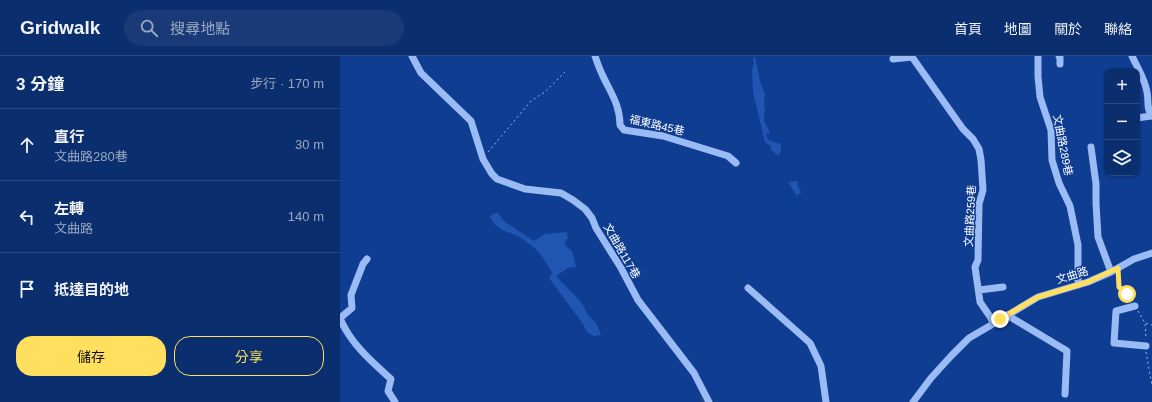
<!DOCTYPE html>
<html lang="zh-TW">
<meta charset="utf-8">
<style>
body{margin:0;font-family:Helvetica,"Noto Sans TC",sans-serif;background:#193a76;color:#f1f3f6}
.controls{position:absolute;right:12px;top:12px;display:grid;overflow:hidden;border-radius:8px;box-shadow:0 1px 3px #0004}
.controls button{width:36px;height:36px;display:grid;place-items:center;padding:0;border:0;border-bottom:1px solid #2b4a81;background:#0b2e6e;color:#f1f3f6;font:20px sans-serif}
.stop{position:absolute;width:12px;height:12px;margin:-9px;border:3px solid #ffdf5d;border-radius:50%;background:#fff}
.stop.end{background:#ffdf5d;border-color:#fff;box-shadow:0 1px 4px #0008}
.list{margin:0;padding:0;list-style:none}
h2{display:flex;justify-content:space-between;align-items:center;height:52px;margin:0;padding:0 16px;font-size:17px}
h2 small{font-size:13px;font-weight:400;color:#9aa8c2}
.list li{display:grid;grid-template-columns:26px 1fr auto;gap:12px;align-items:center;box-sizing:border-box;height:72px;padding:0 16px;border-top:1px solid #2b4a81}
.list b{display:block;font-size:15px;white-space:nowrap}
.list p{margin:0;font-size:13px;white-space:nowrap;color:#9aa8c2}
.list em{font-size:13px;font-style:normal;color:#9aa8c2}
.actions{display:flex;gap:8px;padding:12px 16px}
.actions a{flex:1;padding:9px 0;border:1px solid #ffdf5d;border-radius:16px;text-align:center;font-size:14px;color:#ffdf5d}
.actions .main{background:#ffdf5d;color:#111}
.icon{flex:none;width:22px;height:22px;fill:none;stroke:currentColor;stroke-width:2;stroke-linecap:round;stroke-linejoin:round}
.map{position:relative;flex:none;width:812px;height:346px;overflow:hidden}
header{display:flex;align-items:center;gap:24px;box-sizing:border-box;height:56px;padding:0 20px;background:#0b2e6e;border-bottom:1px solid #2b4a81}
header strong{font-size:19px}
nav{display:flex;gap:22px;margin-inline-start:auto;font-size:14px}
.search{width:280px;height:36px;background:#193a76;display:flex;align-items:center;gap:10px;box-sizing:border-box;padding:0 14px;border-radius:22px;color:#9aa8c2;font-size:15px}
main{display:flex}
aside{flex:1;background:#0b2e6e}
.map>svg:first-child{display:block}
.green{fill:#2055b2}
.lines{fill:none;stroke-linecap:round;stroke-linejoin:round}
.canal{stroke:#224484;stroke-width:6}
.path{stroke:#9abbf4;stroke-width:1;stroke-dasharray:2 3;stroke-linecap:butt}
.minor{stroke:#9abbf4;stroke-width:7}
.route{stroke:#ffdf5d;stroke-width:5}
.labels{text-anchor:middle;dominant-baseline:central;stroke-width:3;stroke-linejoin:round;paint-order:stroke}
.street-label{font-size:11px;fill:#fff;stroke:#0f3d92}
</style>
<header>
<strong>Gridwalk</strong>
<div class="search"><svg class="icon" aria-label="search" viewBox="0 0 24 24"><circle cx="10" cy="10" r="6"/><path d="M15 15l6 6"/></svg>搜尋地點</div>
<nav><a>首頁</a><a>地圖</a><a>關於</a><a>聯絡</a></nav>
</header>
<main>
<aside>
<h2>3 分鐘<small>步行 · 170 m</small></h2>
<ul class="list">
<li><svg class="icon" aria-label="ahead" viewBox="0 0 24 24"><path d="M12 20V5M6 11l6-6 6 6"/></svg><div><b>直行</b><p>文曲路280巷</p></div><em>30 m</em></li>
<li><svg class="icon" aria-label="left" viewBox="0 0 24 24"><path d="M17 20v-9H6M10 6l-5 5 5 5"/></svg><div><b>左轉</b><p>文曲路</p></div><em>140 m</em></li>
<li><svg class="icon" aria-label="arrive" viewBox="0 0 24 24"><path d="M6 21V4h12l-3 4 3 4H6"/></svg><div><b>抵達目的地</b></div></li>
</ul>
<div class="actions"><a class="main">儲存</a><a>分享</a></div>
</aside>
<div class="map">
<svg width="812" height="346" viewBox="0 0 812 346">
<rect width="100%" height="100%" fill="#0f3d92"/>
<path class="green" d="M415,1L420,25L425,39L424,48L425,54L424,65L430,76L426,78L428,84L441,88V95L438,100L431,94V90L425,86L413,36L412,13L414,9L413,2Z
M458,125L457,128L461,136L457,140L448,126Z
M157,156L164,165L194,185L205,178L227,176L228,182L225,185V189L232,195L236,211L228,212L216,220L241,246L248,259L257,268L261,279L254,280L247,276L243,268L209,222L212,217C207,208 201,197 192,190C188,187 183,183 179,181C166,174 157,176 150,160Z"/>
<g class="lines">
<path class="canal" d="M363,344L364,346"/>
<path class="path" d="M148,96L191,45L205,36L225,16
M778,220L779,231L787,238L791,244
M798,255L805,267L812,269
M805,268L806,282
M806,296L812,330"/>
<path class="minor" d="M72,0L81,17L131,65L143,103L152,118L157,123L185,133L221,137L233,144L245,153L252,162L256,172L281,212L298,244L354,317L369,346
M255,0C257,6 259,12 262,18C270,36 280,48 280,69L284,74L323,80L388,100L396,107
M572,0V1L623,73L633,83L639,93L641,104L643,134L639,148L638,204L635,211L640,246L651,262L653,268
M698,0V20L700,41L711,74L712,104L719,127L730,150L738,189V229
M719,0H720V8
M792,0C797,11 805,23 807,36C809,44 806,53 812,60
M553,3L572,1
M797,62L811,60
M751,91L756,128V147L758,181L771,216
M408,232L470,287L481,310L486,346
M639,234L663,231
M795,250L776,255L774,287L806,290
M667,259L727,295L725,338
M0,262C10,287 31,305 51,323L48,335L55,346
M0,262L12,252L11,239L23,208L27,203
M573,346L591,322L611,300L629,282L653,268L698,241L748,226L771,216L794,203L812,197"/>
</g>
<g class="lines">
<path class="route" d="M660,263L698,241L748,226L778,212L779,231L787,238"/>
</g>
<g class="labels">
<g class="street-label">
<text transform="translate(317 69) rotate(13)">福東路45巷</text>
<text transform="translate(723 89) rotate(79)">文曲路289巷</text>
<text transform="translate(630 160) rotate(-87)">文曲路259巷</text>
<text transform="translate(282 195) rotate(60)">文曲路117巷</text>
<text transform="translate(732 219) rotate(-17)">文曲路</text>
</g>
</g>
</svg>
<div class="controls">
<button>+</button>
<button>−</button>
<button><svg class="icon" aria-label="layers" viewBox="0 0 24 24"><path d="M12 4l9 5-9 5-9-5zM3 14l9 5 9-5"/></svg></button>
</div>
<div class="stop" style="left:787px;top:238px"></div>
<div class="stop end" style="left:660px;top:263px"></div>
</div>
</main>
